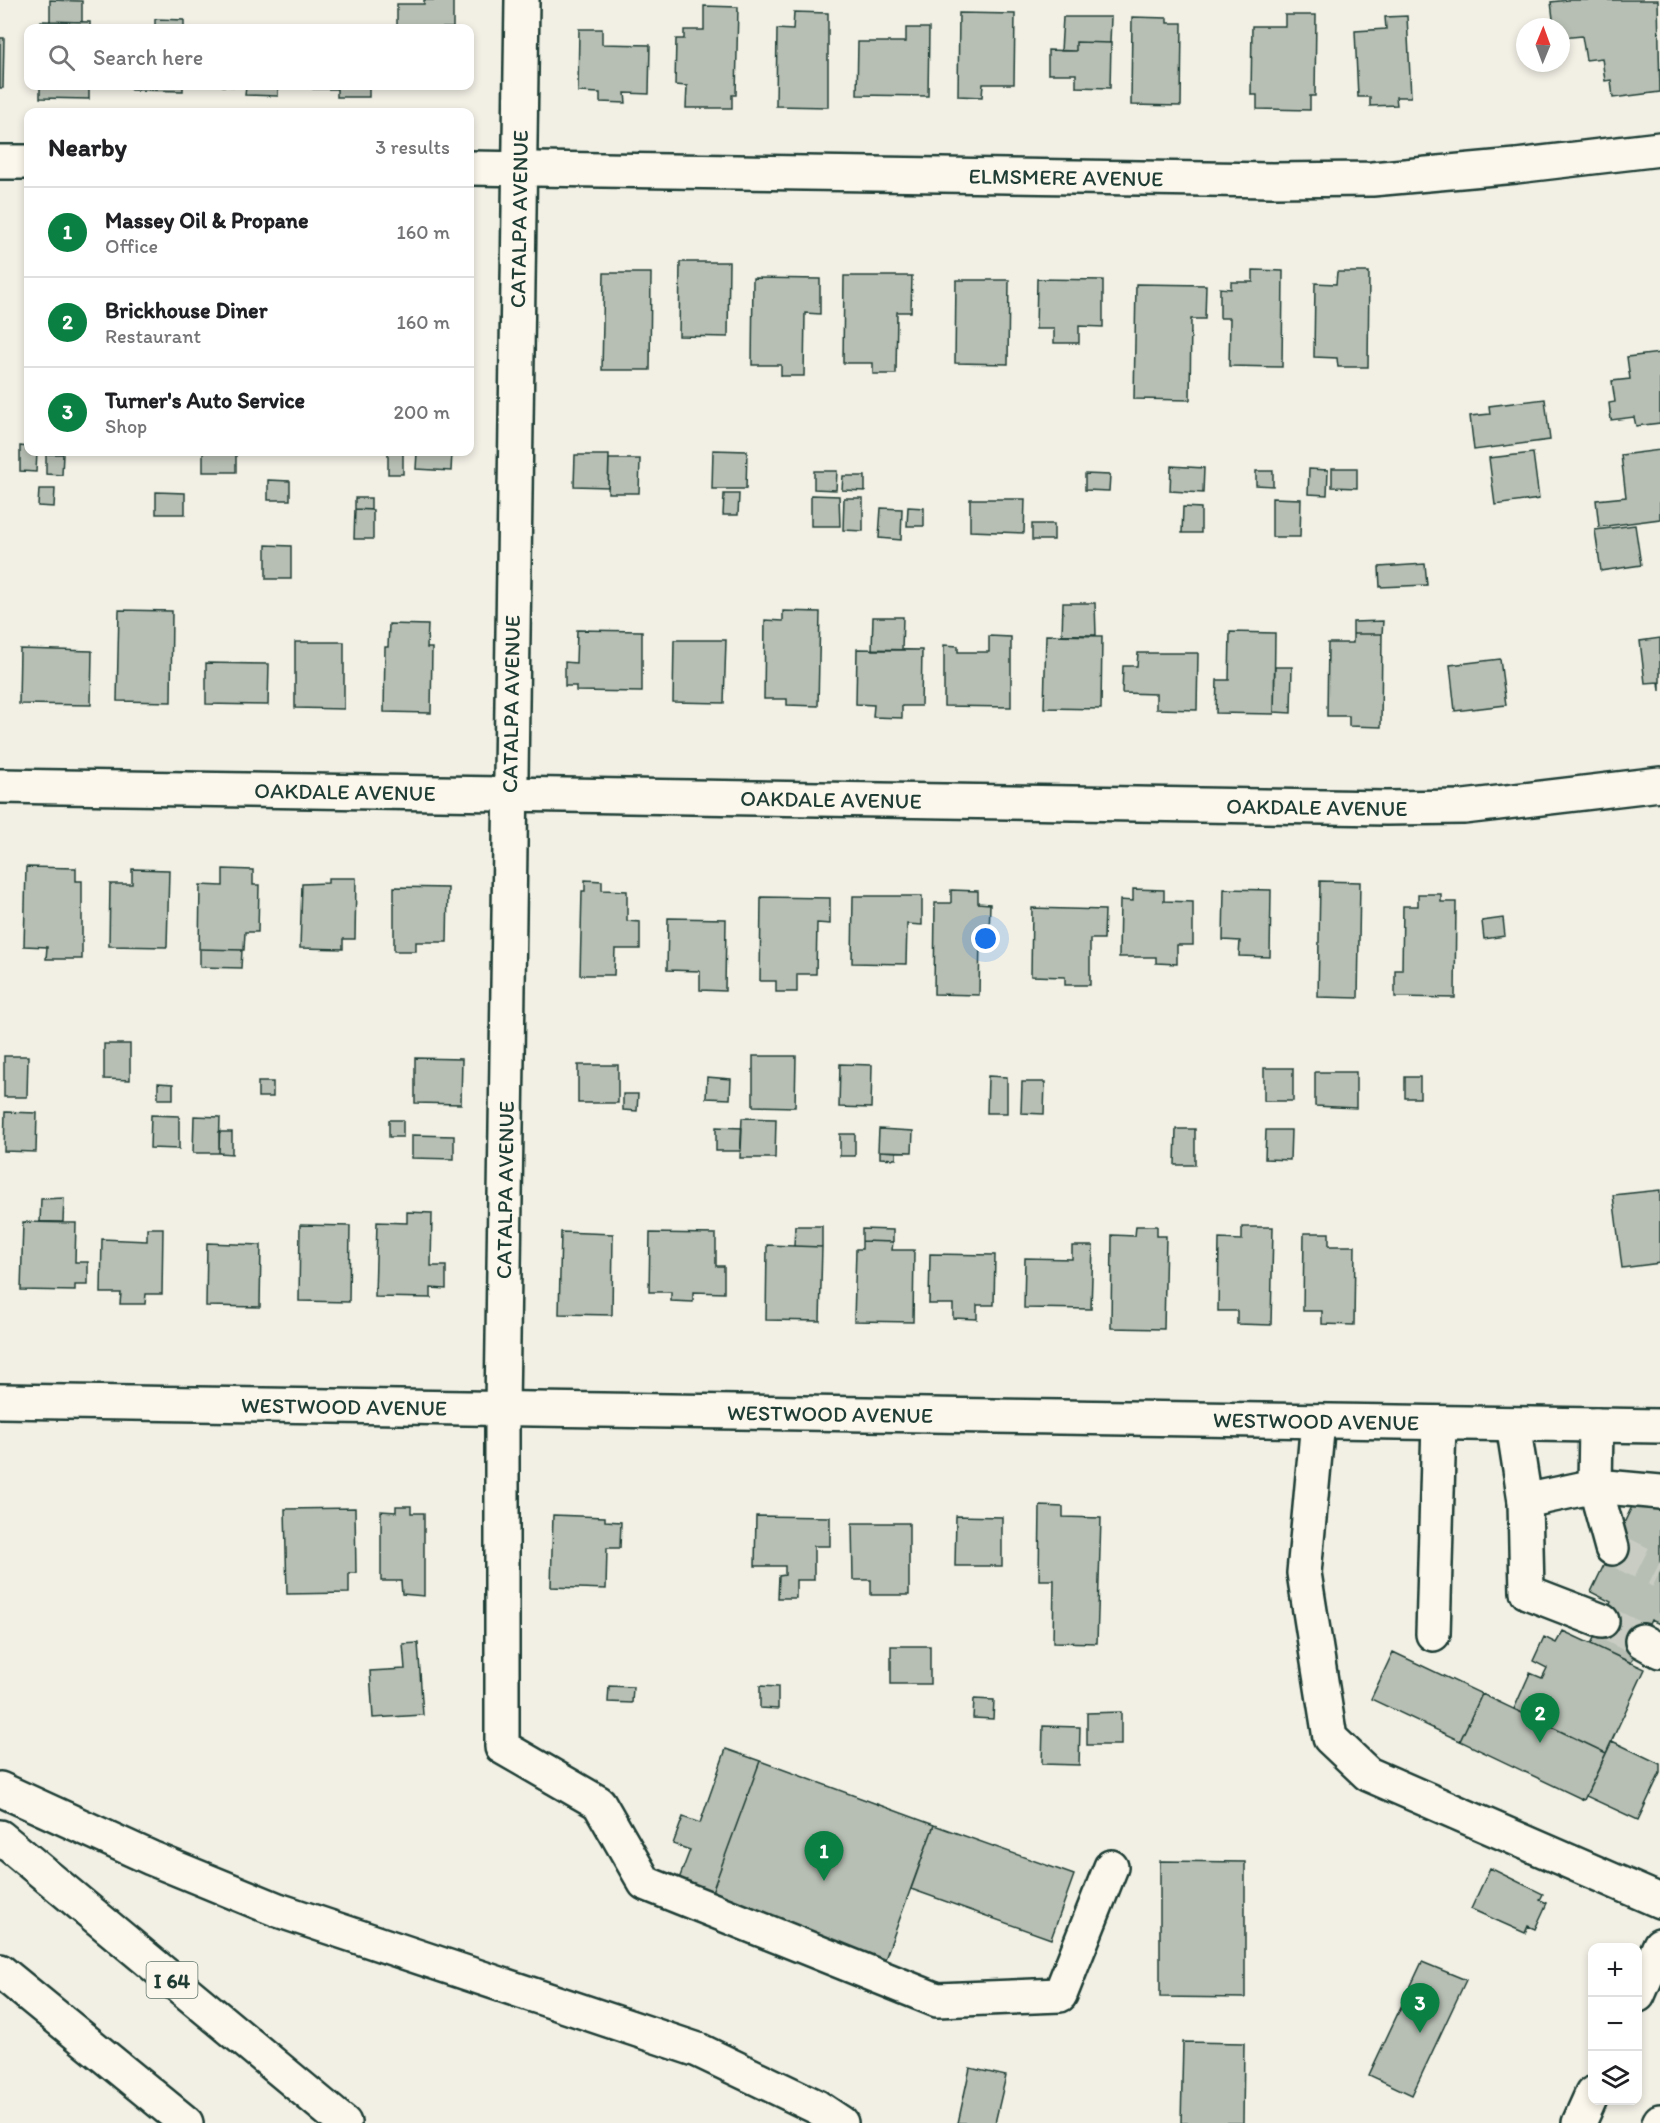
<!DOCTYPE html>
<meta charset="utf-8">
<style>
body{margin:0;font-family:Itim,sans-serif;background:#f2f2f2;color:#202124}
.controls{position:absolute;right:18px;bottom:18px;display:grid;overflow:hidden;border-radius:12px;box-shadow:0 3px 9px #0003}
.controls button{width:54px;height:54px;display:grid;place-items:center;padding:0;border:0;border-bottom:2px solid #e0e0e0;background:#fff;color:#202124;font:30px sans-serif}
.compass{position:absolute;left:1516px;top:18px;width:54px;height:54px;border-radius:50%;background:#fff;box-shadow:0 3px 9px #0003;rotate:1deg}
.you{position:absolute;left:986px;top:939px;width:21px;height:21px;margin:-15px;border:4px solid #fff;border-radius:50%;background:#1a73e8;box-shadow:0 0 0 9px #1a73e833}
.badge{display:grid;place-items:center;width:39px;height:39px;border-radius:50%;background:#0b8043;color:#fff;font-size:20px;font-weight:700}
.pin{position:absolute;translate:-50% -50px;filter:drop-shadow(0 2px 3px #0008)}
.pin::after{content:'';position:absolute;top:32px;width:21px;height:18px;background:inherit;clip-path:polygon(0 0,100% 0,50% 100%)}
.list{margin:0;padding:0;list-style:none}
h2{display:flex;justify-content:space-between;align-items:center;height:78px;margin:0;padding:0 24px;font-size:26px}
h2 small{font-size:20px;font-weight:400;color:#757577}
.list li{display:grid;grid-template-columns:39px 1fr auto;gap:18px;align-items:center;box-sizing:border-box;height:90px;padding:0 24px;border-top:2px solid #e0e0e0}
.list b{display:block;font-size:22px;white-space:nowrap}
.list p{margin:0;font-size:20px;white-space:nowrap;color:#757577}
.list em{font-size:20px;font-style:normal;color:#757577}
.icon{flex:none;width:33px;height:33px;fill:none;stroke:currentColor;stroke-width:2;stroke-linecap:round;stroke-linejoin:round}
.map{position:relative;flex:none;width:1660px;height:2123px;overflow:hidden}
.search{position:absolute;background:#fff;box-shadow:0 3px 9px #0003;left:24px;top:24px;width:450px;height:66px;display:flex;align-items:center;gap:15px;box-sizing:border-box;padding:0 21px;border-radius:12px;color:#757577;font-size:22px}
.panel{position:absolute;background:#fff;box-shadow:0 3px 9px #0003;left:24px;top:108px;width:450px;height:348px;border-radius:12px}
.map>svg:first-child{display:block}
.building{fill:#b7beb3;stroke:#1f3d34;stroke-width:1.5}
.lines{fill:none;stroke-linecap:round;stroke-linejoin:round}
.minor-tunnel{stroke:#c8ccc2;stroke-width:33;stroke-dasharray:33 16;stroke-linecap:butt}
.minor-casing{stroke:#1f3d34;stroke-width:38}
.major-casing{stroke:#1f3d34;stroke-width:38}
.highway-casing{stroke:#1f3d34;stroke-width:38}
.minor{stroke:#fbf7ec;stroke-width:33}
.major{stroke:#fbf7ec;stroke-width:33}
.highway{stroke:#fbf7ec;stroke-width:33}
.labels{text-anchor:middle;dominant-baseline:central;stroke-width:5;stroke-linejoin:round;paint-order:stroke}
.shield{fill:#fbf7ec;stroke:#61756b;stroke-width:1.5}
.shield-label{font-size:21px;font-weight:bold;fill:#1f3d34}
.street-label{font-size:22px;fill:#1f3d34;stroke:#fbf7ec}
</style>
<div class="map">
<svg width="1660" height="2123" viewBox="0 0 1660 2123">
<rect width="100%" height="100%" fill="#f2f0e5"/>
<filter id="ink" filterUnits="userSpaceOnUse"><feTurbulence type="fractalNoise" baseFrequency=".0167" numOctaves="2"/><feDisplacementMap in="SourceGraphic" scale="12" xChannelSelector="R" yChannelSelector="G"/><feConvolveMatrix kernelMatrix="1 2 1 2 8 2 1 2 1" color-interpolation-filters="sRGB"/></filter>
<g filter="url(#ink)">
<path class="building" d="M50,0L82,1V22L50,21Z
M424,0H453V28H397V4H424Z
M1568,0H1658L1660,92L1613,98L1611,80L1605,81L1602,58L1586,60L1582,36L1561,38V27H1554L1551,2Z
M704,6L738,7L736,95H732V108H686L687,86L675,85L676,39H684V30H704Z
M794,12L828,13V107L776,106L777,29L793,30Z
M959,13L1015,14L1014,84H983L982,97L958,96Z
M1285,15H1316L1315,96H1310V110L1257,109V95H1251L1252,26H1285Z
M1407,16L1411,97H1396L1397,105L1370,106V97H1358L1355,31L1386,29L1385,17Z
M1063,17H1111L1110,43L1076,42V51H1061Z
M1132,17L1167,18V23H1182L1181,106L1131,105Z
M155,19L184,20V28H155Z
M41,21L90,22V28H41Z
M906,28H929L928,96L857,95L858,42H906Z
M579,29H602V44L650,45L649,94L625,93L626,103L600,102V93L578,92Z
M0,38H4L3,88H0Z
M1076,42L1111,43L1110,88L1076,87V74H1048V50L1076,51Z
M40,86H89V99L40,98Z
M131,86H183V91L131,90Z
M222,86H278V96L245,95L246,87Z
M313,86H369V97H337V89H313Z
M680,262H729L728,337L679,336Z
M1253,270L1283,271L1282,367L1229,366L1230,318H1220V288L1231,289V282H1253Z
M1337,272H1369L1368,367H1338L1337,358L1314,357L1315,283L1336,284Z
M604,273H651L650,370H602Z
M844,276H912L911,312H897L896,374H873V363H843Z
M753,278L820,279V314L805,313L804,376H781V365H752Z
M1037,279L1103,280V327L1079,326V343H1054V329H1036Z
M956,280H1009L1008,364L955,363Z
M1136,284L1206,285L1205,319H1191L1190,400L1134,399Z
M1660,353V423L1636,426L1634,417L1611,420L1609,403L1615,402L1612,381L1630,379L1627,357Z
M1545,399L1550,440L1474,450L1470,416L1490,414L1489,406Z
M20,446L28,447V452H37L36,472L20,471Z
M713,450L747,451L746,489H712Z
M1660,450V519L1599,527L1596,500L1626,497L1621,455Z
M203,452H236V472H203Z
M388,452H403V474H388Z
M417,452H452L451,471L416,469Z
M1533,453L1539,499L1495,505L1489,458Z
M46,454H63L62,475L46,474Z
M575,455H609L608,487L574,486Z
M609,459H640L639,493H608Z
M1171,466L1204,468L1203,493L1170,491Z
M1332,468H1357V488L1332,487Z
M1309,469L1328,470L1327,495L1308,494Z
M814,471H837L836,490L814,489Z
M1256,471H1273V486L1256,485Z
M1085,474L1110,475L1109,491L1085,490Z
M843,476H865V491L842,490Z
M268,480L290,481V500H268Z
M39,489H55L54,507L38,506Z
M156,492L185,493V514H156Z
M724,494H739L738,515H723Z
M811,495L839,496L840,526H811Z
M355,498H371V510L355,509Z
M844,498H863V531L843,530Z
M1272,498L1301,499L1300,537H1272Z
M970,499H1025L1024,533L970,531Z
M908,507L924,508V526H907Z
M1183,507L1201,508V533H1182Z
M881,508L902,509L901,540L879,538Z
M355,509L373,510V539H354Z
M1032,524H1054V540H1032Z
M1635,525L1641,565L1601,571L1595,530Z
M266,545L291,546V579H266Z
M1425,564L1427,585L1380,587L1379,567Z
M1063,603H1095L1096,635H1062Z
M119,610L172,611L171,702L117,701Z
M783,611L820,612L818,706L787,705V699H764L765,620L783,621Z
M873,617H903L902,650H872Z
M1383,621L1382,634H1353V622Z
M389,624L428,625L427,648H432L431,713L384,712L385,647H388Z
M577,630L642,631V692L576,691V686H565V662L576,663Z
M1230,632L1275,633L1274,714L1216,713L1217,680H1229Z
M1353,634H1382L1381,727L1349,726V716H1327L1328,643H1353Z
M1046,635L1102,636L1101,709L1044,708Z
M989,636L1011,637V707L944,706V645L958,646V652H989Z
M1660,638V691L1659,682L1645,683L1640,641Z
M674,640H726L724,703L673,702Z
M295,642H344V709L295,708Z
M20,649L92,651L91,705L19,704Z
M857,649L922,650L921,706H902V718L873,717L874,705L856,704Z
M1138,653H1198L1197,710L1156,709V694L1122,693L1123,666H1137Z
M1500,659L1506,705L1455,711L1450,665Z
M206,663L269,664L268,705L206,704Z
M1275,667H1292L1291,713L1274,712Z
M26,867L76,868V881H82V959H46L47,947L24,946Z
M132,869L169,870L167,947L109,946L110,884H132Z
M223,869L253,870V885H259L258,932H245L244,950L199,949L200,885L223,886Z
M328,878H356L355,939H343V949L300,948L302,884L328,883Z
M585,880L602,881V890L627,891V921L640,922V949H615L614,975H580L582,891H585Z
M1320,881L1360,882L1358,998L1318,997Z
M394,887L448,888L447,942H416V951H394Z
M1133,889L1164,890V901L1193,902V945H1177V964L1156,963V957H1119L1120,900L1133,901Z
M1224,889L1271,890L1270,957L1239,956L1240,941L1223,940Z
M951,890L978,891V903L990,904L989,935H980L979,995L934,994L935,903H951Z
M1418,894H1441V902H1456L1455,998L1395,997V970H1402L1403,906H1418Z
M853,896H922V925L907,924L906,964L852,963Z
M761,897L830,898V924L817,923L816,974H797V992H776V981H760Z
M1032,908L1105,910L1104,939H1090V985H1065V977L1031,976Z
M668,918L726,919L725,991L700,990V971L667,970Z
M1503,918L1505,936L1484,939L1482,921Z
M200,949L242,950L241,968L200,967Z
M104,1044H130V1080L104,1079Z
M4,1056H28L27,1097H4Z
M753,1056H796L795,1107L753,1106Z
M415,1058L462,1059L461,1104L415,1103Z
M840,1064L872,1065L871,1108L839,1107Z
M578,1065H618V1103H578Z
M1264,1068H1293V1101H1264Z
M1315,1072H1356V1108L1315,1106Z
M988,1076L1007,1077V1113H987Z
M707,1077L731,1079L730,1099L706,1098Z
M1405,1077H1420V1098H1405Z
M258,1082H273V1097H258Z
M1022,1082H1045L1044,1114L1021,1113Z
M158,1083L173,1084V1099H158Z
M623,1094H638L637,1111L623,1110Z
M5,1112L37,1113L36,1152L4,1151Z
M151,1115L179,1116V1149L150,1148Z
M194,1116L220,1117L219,1153H193Z
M742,1118L776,1119L775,1158H740Z
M389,1120H403V1137H389Z
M716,1127L742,1128L741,1151H716Z
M879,1129L913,1131L912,1152L878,1151Z
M1176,1129H1195V1165H1175Z
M1266,1130H1291L1290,1160L1265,1159Z
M219,1132H232V1154L219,1153Z
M840,1134H855V1156H840Z
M412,1135L454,1136V1159L412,1158Z
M880,1151L896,1152V1159L880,1158Z
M1660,1190V1263L1622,1268L1613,1195Z
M64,1198L63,1222H40L41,1199Z
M407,1212L432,1213L431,1266H446V1289L431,1288V1298L375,1297L377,1222L407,1223Z
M23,1222L76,1223L75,1262H88V1285H75V1291L21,1290Z
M300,1225L350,1226L349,1302L299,1301Z
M795,1226H822V1247L794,1246Z
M1136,1226H1157V1236H1166L1164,1329L1111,1328L1112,1235L1135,1236Z
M1242,1227H1273L1271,1325L1237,1324V1311H1218L1219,1239L1242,1240Z
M147,1228H163L162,1294H146L145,1304H120L121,1293H101L102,1239L147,1241Z
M862,1229L893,1230V1242L862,1241Z
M561,1232L613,1234L612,1315L559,1314Z
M650,1233L716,1234V1266H724V1293L693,1292V1302L671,1301V1292H649Z
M1304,1233H1329V1246H1355L1354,1325L1322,1324V1311H1303Z
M862,1241L893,1242L892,1250H914L913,1322L854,1321L856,1249H862Z
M207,1243L261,1245L260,1307L206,1306Z
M767,1245L822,1247L820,1321L766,1320Z
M1072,1246H1093L1091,1309L1024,1308L1025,1258L1072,1259Z
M930,1254L995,1255L994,1305H977V1319L953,1318V1304H929Z
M1637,1496L1660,1507V1624L1651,1620L1631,1663L1591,1644L1611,1602L1591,1592Z
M396,1506H411V1513H424V1596L402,1594L401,1581H381V1511L396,1512Z
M1040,1506L1063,1507V1517L1101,1518L1097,1643L1053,1642L1054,1580H1039Z
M355,1508L356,1573H349V1593L287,1594L285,1509Z
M553,1515L605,1517V1521L621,1522L620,1548H607L606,1589L551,1587Z
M756,1516L830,1517V1546H814V1580H796V1598H778L779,1576L785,1575V1566H755Z
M956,1516L1002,1517V1566H955Z
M852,1523H909V1595H871V1580H853Z
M1563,1631L1645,1669L1606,1753L1514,1709L1530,1673L1542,1678L1547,1668L1533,1661L1544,1637L1556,1643Z
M418,1643L423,1715L373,1718L370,1671L405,1669L403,1644Z
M891,1646H930V1684H891Z
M1393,1652L1482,1694L1460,1741L1371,1699Z
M609,1686L633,1687L632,1703L608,1702Z
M760,1686L778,1687V1709L760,1708Z
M1482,1694L1606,1753L1584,1800L1460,1741Z
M974,1699L994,1700L993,1719L973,1718Z
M1121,1712V1745H1087V1713Z
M1043,1726L1080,1727L1079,1765L1042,1764Z
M1612,1741L1660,1764V1773L1638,1820L1586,1796Z
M726,1749L760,1761L709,1900L676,1887L690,1850L673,1844L683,1817L700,1823Z
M760,1761L934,1825L884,1962L709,1900Z
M934,1825L1074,1875L1051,1939L911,1889Z
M1160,1861L1245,1862V1998L1160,1997Z
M1490,1868L1543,1894L1540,1900L1547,1903L1535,1929L1528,1926L1525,1933L1471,1909Z
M1422,1962L1466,1980L1412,2095L1369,2075Z
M1183,2042L1244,2043L1243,2123H1181Z
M970,2068L1006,2076L995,2123H958Z"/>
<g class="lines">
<path class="minor-tunnel" d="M1612,1548L1660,1572
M1602,1621L1642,1641"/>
<g class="minor-casing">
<g id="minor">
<path d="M522,0L502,1409V1747L599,1803L645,1883L937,2000L1060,1995L1111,1867"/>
<path d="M0,162H28"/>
<path id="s1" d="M470,168L1272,180L1372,179L1516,166L1660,149"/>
<path id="s2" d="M0,786L1386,808L1464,807L1660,784"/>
<path d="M1318,1421L1304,1573L1330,1738L1368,1774L1660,1901"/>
<path d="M1513,1424L1525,1501L1595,1486L1660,1492"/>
<path d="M1596,1425L1595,1486L1612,1548"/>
<path d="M1525,1501L1527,1592L1602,1621"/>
<path d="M1433,1634L1439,1423"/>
<path d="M1642,1641L1660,1651"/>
</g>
</g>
<g class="major-casing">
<g id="major">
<path id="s3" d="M0,1401L1660,1426"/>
<path d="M1638,1995L1660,1945"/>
<path d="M1579,2123L1592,2094"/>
<path d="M1659,2123L1660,2121"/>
</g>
</g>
<g class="highway-casing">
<path id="highway" d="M0,1789L151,1858L278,1910L698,2050L817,2107L841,2123
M0,1837L344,2123
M0,1971L186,2123"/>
</g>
<use href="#minor" class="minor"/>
<use href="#major" class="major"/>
<use href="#highway" class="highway"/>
</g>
</g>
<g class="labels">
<rect class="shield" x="146.5" y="1962" width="51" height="36" rx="4.5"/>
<g class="shield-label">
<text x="172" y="1980">I 64</text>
</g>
<g class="street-label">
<text stroke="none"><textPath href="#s1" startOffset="596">ELMSMERE AVENUE</textPath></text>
<text transform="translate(519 219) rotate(-89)">CATALPA AVENUE</text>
<text transform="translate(511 704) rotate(-89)">CATALPA AVENUE</text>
<text stroke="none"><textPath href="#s2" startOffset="345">OAKDALE AVENUE</textPath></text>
<text stroke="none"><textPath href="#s2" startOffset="831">OAKDALE AVENUE</textPath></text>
<text stroke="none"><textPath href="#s2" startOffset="1317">OAKDALE AVENUE</textPath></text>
<text transform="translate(505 1190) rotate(-89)">CATALPA AVENUE</text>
<text stroke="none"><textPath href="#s3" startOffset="344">WESTWOOD AVENUE</textPath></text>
<text stroke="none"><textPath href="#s3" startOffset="830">WESTWOOD AVENUE</textPath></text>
<text stroke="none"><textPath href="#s3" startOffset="1316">WESTWOOD AVENUE</textPath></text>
</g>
</g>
</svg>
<div class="controls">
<button>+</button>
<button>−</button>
<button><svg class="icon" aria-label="layers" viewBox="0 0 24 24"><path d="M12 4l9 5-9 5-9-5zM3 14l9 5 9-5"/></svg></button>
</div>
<svg class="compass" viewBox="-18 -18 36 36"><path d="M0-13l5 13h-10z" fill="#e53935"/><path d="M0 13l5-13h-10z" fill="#757577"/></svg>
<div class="you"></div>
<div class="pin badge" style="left:824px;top:1881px">1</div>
<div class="pin badge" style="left:1540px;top:1743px">2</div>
<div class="pin badge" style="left:1420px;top:2033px">3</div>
<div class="search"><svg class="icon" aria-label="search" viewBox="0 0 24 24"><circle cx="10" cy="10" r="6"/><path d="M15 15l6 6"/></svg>Search here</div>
<section class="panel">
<h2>Nearby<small>3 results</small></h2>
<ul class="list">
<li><span class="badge">1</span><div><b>Massey Oil &amp; Propane</b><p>Office</p></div><em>160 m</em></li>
<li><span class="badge">2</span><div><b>Brickhouse Diner</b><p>Restaurant</p></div><em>160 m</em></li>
<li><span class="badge">3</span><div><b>Turner's Auto Service</b><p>Shop</p></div><em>200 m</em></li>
</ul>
</section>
</div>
